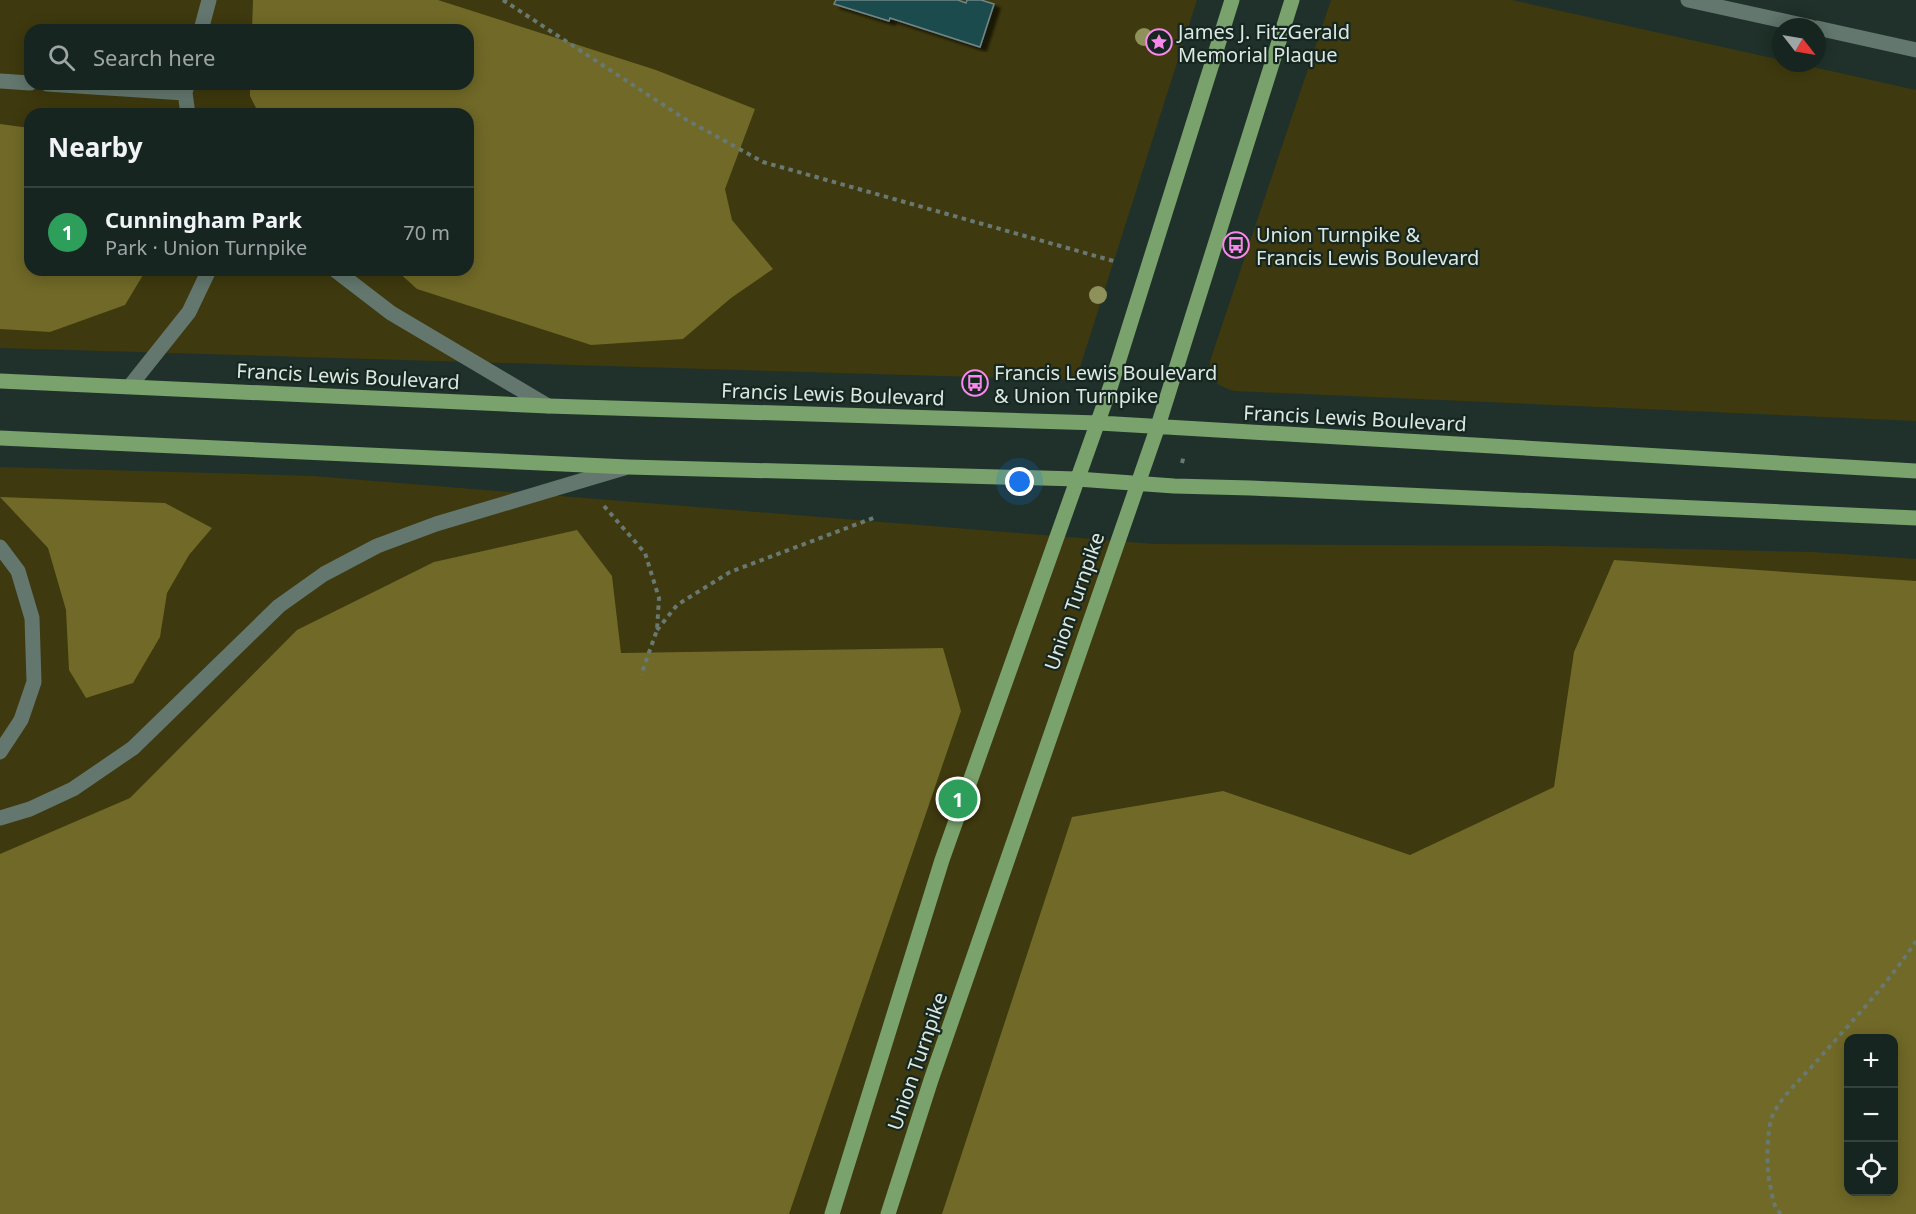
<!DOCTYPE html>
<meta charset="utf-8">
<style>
body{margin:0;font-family:"Noto Sans",sans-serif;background:#24312d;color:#f1f3f6}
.controls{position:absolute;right:18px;bottom:18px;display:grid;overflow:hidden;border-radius:12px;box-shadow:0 3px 15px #0003}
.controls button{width:54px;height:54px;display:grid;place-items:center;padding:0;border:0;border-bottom:2px solid #36423e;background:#172520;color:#f1f3f6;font:30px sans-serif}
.compass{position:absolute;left:1772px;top:18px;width:54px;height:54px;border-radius:50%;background:#172520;box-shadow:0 3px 15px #0003;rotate:121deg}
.you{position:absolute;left:1020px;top:482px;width:21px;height:21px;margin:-15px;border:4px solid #fff;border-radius:50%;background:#1a73e8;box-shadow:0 0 0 9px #1a73e833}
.badge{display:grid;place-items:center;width:39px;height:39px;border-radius:50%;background:#f888ea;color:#fff;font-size:20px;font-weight:700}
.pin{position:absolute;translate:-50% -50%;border:3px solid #fff;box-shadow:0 2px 6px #0006}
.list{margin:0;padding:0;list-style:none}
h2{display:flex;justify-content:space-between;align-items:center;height:78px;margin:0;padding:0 24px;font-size:26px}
h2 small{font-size:20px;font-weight:400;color:#9ea5a5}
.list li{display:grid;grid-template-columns:39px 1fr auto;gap:18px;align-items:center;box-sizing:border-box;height:90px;padding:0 24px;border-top:2px solid #36423e}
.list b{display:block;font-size:22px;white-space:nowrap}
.list p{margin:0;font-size:20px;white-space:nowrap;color:#9ea5a5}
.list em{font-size:20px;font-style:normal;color:#9ea5a5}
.icon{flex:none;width:33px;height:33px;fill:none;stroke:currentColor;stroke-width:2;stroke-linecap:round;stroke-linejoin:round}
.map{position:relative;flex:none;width:1916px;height:1214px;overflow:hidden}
.search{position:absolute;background:#172520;box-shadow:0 3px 15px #0003;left:24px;top:24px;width:450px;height:66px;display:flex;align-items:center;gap:15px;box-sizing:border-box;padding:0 21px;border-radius:18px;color:#9ea5a5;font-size:22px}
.panel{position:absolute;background:#172520;box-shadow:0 3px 15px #0003;left:24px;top:108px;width:450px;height:168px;border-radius:18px}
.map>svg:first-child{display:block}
.green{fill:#3e390e;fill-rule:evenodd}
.forest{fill:#706927;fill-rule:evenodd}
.building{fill:#1b4b4e;stroke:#6f8688;stroke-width:1.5;filter:url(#shadow)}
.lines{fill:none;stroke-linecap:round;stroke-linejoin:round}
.path{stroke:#687872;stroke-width:4;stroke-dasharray:4.5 4.5;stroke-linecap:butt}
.service{stroke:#63776e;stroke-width:15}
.minor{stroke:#63776e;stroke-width:15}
.primary{stroke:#79a26c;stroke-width:15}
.tree{fill:#8f915b}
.labels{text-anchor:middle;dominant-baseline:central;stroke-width:4.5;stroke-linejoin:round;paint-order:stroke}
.poi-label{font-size:20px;fill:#dde8e3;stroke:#152720;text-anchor:start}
.street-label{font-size:20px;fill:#dde8e3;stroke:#152720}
</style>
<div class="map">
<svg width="1916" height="1214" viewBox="0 0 1916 1214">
<defs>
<filter id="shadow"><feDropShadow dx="6" dy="4" stdDeviation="1.5" flood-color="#0009"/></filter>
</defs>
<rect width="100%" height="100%" fill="#1f312a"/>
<path class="green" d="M0,0H1197L1076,380L0,348ZM30,30H468V84H30ZM30,114H468V270H30Z
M1331,0H1512L1781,60V63H1795L1916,90V421L1234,391C1216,385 1210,381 1210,361Z
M0,467L313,476L1154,544L1553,546L1814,552L1916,559V1214H0ZM1848,1038H1894V1192H1848Z"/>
<path class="forest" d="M253,0H438L656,70L755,109L725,189L732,220L773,269L731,298L683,339L591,345L417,289L396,270H468V114H259L250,96V84H468V30H252Z
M0,124L30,128V270H146L125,305L50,332L0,329Z
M0,497L165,503L212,528L189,555L167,593L160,637L133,683L86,698L69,670L66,610L48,548Z
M577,530L612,576L621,653L943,648L961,711L789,1214H0V854L130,798L297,630L434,562Z
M1614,560L1916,581V1214H942L1072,817L1223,791L1410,855L1554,787L1574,652ZM1894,1038V1192H1848V1038Z"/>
<path class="building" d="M836,0H958L966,3L967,0H981L994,4L980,47L890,18L889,21L834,4Z"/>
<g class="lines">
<path class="path" d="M503,0L685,119L763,162L1117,262
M1182,463L1184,455
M604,506L645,553L659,598L657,630L641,675
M657,630L677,605L730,572L876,517
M1781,1214C1773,1207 1772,1195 1770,1184C1766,1169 1767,1135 1771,1120C1777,1100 1802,1078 1816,1062C1850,1023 1888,984 1916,941"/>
<path class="service" d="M201,30L209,0
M0,81L30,83
M47,84L185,93
M187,85L185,93L188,114
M335,270L391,313L548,406
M130,386L189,312L209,270
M0,547L18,571L32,618L34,682L21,720L0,752
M0,818L30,809L73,789L133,748L279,606L324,574L377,546L436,524L624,468"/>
<path class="minor" d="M1688,0L1811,27
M1817,28L1916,50"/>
<path class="primary" d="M0,381L548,406L1099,423L1916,471
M0,438L628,467L1077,479L1174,486L1251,488L1916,518
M832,1214L942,860L1111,385L1232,0
M888,1214L931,1080L1158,426L1292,0"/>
</g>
<g class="tree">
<circle cx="1144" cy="37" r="9"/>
<circle cx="1098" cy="295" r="9"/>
</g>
<defs>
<g id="sight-ring" transform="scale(1.35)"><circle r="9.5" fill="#152720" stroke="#f888ea" stroke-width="1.5"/><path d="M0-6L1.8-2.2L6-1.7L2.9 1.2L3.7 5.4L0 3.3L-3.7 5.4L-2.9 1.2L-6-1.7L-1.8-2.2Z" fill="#f888ea"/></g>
<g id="bus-ring" transform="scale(1.35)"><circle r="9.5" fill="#152720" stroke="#f888ea" stroke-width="1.5"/><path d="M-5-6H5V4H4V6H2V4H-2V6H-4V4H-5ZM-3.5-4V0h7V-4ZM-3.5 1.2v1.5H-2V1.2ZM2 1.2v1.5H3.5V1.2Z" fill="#f888ea"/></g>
</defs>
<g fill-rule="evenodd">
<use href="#sight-ring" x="1159" y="42"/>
<use href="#bus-ring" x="1236" y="245"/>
<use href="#bus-ring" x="975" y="383"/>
</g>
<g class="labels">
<g class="poi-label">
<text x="1178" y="31">James J. FitzGerald<tspan x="1178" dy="23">Memorial Plaque</tspan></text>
<text x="1256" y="234">Union Turnpike &amp;<tspan x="1256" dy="23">Francis Lewis Boulevard</tspan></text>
<text x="994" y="372">Francis Lewis Boulevard<tspan x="994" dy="23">&amp; Union Turnpike</tspan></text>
</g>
<g class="street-label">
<text transform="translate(348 376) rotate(3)">Francis Lewis Boulevard</text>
<text transform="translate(833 394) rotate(2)">Francis Lewis Boulevard</text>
<text transform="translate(1355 418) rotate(3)">Francis Lewis Boulevard</text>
<text transform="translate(1074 601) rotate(-71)">Union Turnpike</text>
<text transform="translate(917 1061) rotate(-71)">Union Turnpike</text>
</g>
</g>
</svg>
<div class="controls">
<button>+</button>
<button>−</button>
<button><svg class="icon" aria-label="locate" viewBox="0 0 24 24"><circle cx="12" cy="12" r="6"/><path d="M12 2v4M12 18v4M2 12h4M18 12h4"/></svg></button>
</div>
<svg class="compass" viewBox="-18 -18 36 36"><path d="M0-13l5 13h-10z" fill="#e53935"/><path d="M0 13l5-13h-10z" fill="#9ea5a5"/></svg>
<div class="you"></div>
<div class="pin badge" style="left:958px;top:799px;background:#2e9e5b">1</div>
<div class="search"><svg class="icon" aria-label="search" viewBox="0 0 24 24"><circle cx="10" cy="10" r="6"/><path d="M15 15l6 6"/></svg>Search here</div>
<section class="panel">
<h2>Nearby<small></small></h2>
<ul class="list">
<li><span class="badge" style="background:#2e9e5b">1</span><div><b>Cunningham Park</b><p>Park · Union Turnpike</p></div><em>70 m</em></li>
</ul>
</section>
</div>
